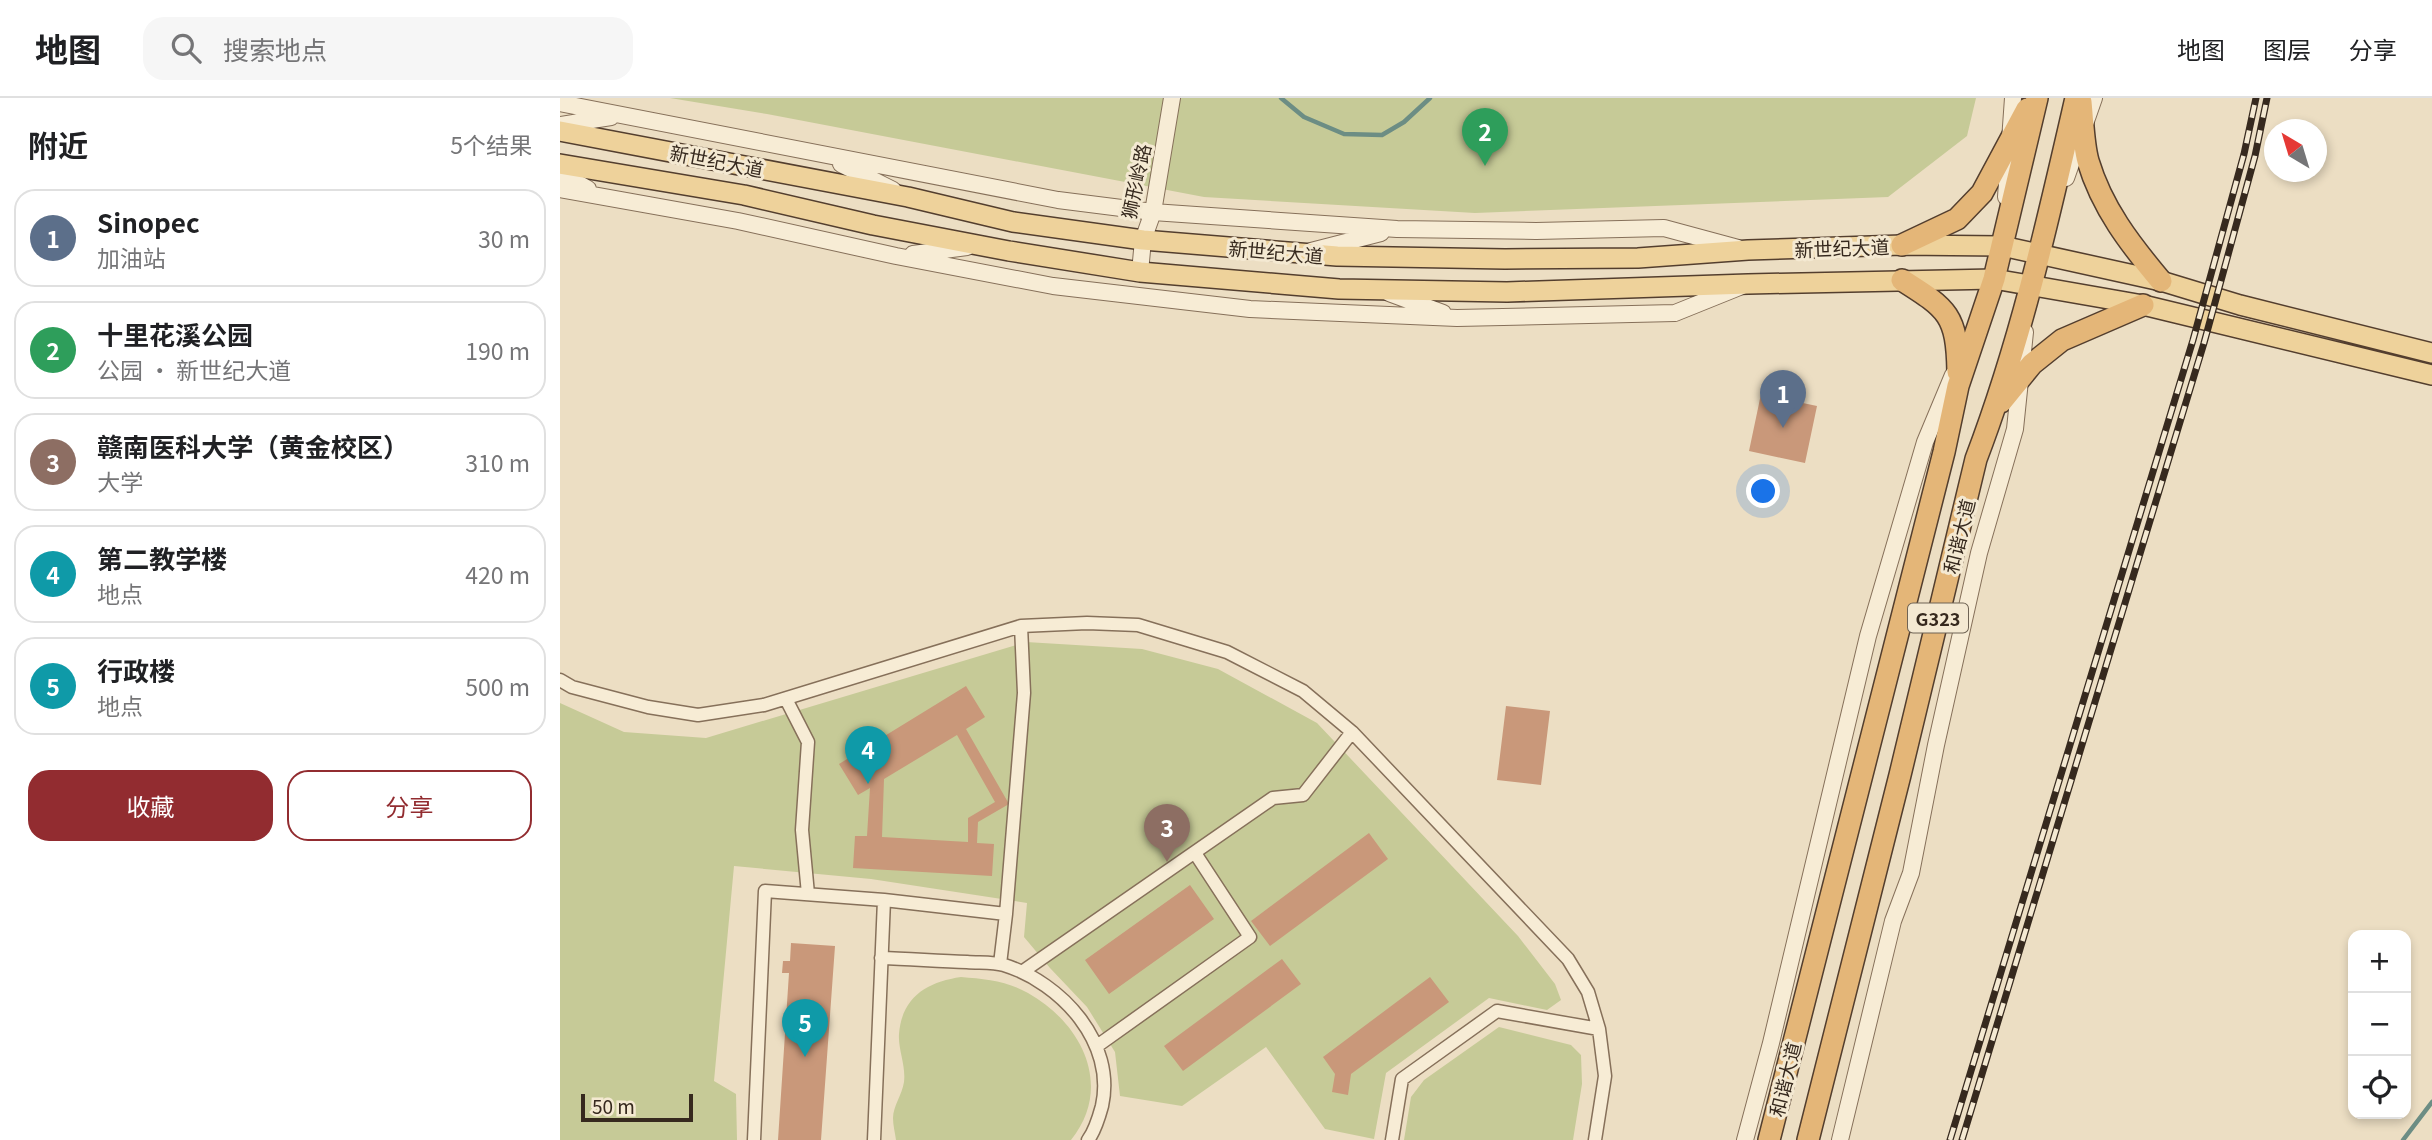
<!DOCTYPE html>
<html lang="zh">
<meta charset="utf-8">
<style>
body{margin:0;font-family:Georgia,"Noto Sans SC",serif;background:#f6f6f6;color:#202124}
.controls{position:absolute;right:21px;bottom:21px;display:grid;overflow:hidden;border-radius:14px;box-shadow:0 4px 10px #0003}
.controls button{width:63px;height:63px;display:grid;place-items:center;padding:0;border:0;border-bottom:2px solid #e0e0e0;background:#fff;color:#202124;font:35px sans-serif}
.compass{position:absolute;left:1704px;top:21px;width:63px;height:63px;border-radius:50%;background:#fff;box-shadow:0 4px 10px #0003;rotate:322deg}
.scale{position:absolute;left:21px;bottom:18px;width:112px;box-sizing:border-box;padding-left:7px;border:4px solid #36291e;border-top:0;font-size:19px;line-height:24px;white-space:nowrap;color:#36291e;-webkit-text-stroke:5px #f4e9d2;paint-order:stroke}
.you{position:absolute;left:1204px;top:394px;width:24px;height:24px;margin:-18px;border:5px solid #fff;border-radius:50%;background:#1a73e8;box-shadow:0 0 0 10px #1a73e833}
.badge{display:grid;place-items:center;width:46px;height:46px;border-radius:50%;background:#922c30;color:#fff;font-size:23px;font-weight:700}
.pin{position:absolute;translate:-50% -58px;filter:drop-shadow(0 2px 4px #0008)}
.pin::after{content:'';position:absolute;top:37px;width:24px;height:21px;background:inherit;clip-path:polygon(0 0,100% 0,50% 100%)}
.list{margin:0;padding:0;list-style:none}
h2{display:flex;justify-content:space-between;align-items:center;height:91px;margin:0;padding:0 28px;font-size:30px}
h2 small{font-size:23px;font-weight:400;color:#757577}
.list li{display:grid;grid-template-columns:46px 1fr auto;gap:21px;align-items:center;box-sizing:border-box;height:98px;margin:0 14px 14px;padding:0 14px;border:2px solid #e0e0e0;border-radius:21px}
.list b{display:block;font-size:26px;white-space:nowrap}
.list p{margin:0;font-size:23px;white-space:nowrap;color:#757577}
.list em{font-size:23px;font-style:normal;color:#757577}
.actions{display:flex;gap:14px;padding:21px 28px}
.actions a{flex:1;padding:16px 0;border:2px solid #922c30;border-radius:21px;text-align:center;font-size:24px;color:#922c30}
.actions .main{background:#922c30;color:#fff}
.icon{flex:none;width:38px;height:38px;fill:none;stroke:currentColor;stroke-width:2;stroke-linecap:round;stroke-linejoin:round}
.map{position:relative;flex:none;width:1872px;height:1042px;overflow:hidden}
header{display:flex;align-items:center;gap:42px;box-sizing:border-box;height:98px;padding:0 35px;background:#fff;border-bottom:2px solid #e0e0e0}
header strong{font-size:33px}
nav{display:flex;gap:38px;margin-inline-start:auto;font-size:24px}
.search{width:490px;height:63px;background:#f6f6f6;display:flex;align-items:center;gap:18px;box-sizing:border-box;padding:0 24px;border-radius:21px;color:#757577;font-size:26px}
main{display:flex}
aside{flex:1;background:#fff}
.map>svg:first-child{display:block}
.green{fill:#c6ca97}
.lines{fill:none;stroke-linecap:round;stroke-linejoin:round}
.stream{stroke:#6c8d84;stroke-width:4.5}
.building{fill:#c9987a;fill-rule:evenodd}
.minor-casing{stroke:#86705a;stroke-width:15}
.tertiary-casing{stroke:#86705a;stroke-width:18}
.primary-casing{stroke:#533e2e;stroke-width:22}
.trunk-casing{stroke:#533e2e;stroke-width:24}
.minor{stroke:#f7ecd5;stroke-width:12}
.tertiary{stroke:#f7ecd5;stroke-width:16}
.primary{stroke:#eed29b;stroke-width:19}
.trunk{stroke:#e4b678;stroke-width:21}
.rail-casing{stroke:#36291e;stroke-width:7}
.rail{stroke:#f4e9d2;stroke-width:4.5;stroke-dasharray:13;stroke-linecap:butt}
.labels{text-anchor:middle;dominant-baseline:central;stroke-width:6;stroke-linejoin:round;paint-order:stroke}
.shield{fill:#f4e9d2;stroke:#6f6354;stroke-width:2}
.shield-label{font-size:18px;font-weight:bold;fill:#36291e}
.street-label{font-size:19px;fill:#36291e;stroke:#f4e9d2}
</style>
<header>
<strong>地图</strong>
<div class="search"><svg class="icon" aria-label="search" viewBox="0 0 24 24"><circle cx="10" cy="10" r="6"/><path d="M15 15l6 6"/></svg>搜索地点</div>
<nav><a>地图</a><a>图层</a><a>分享</a></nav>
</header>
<main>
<aside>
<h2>附近<small>5个结果</small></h2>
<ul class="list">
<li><span class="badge" style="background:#5c6f8a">1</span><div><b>Sinopec</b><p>加油站</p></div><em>30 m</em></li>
<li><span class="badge" style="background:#2e9e5b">2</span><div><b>十里花溪公园</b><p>公园 · 新世纪大道</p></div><em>190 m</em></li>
<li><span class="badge" style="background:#8d6e63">3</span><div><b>赣南医科大学（黄金校区）</b><p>大学</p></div><em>310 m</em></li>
<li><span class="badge" style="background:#0f9aa8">4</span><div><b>第二教学楼</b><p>地点</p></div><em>420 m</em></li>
<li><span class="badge" style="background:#0f9aa8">5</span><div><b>行政楼</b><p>地点</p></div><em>500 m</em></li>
</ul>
<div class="actions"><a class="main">收藏</a><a>分享</a></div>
</aside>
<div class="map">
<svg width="1872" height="1042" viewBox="0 0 1872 1042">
<rect width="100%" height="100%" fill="#ecdec3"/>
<path class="green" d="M110,0H1416L1407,38L1328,99L915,115L644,99L207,16Z
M466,544L582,551L658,571L757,625L958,838L995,886L1001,902L987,912L929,900L826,975L814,1041L765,1031L706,949L622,1008L560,998L555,954L527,909L490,870L464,839L467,805L311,781L174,768L154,983L176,996L177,1042H0V605L64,634L146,640Z
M401,879C425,881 447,883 468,895C522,925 554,989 511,1042H336C335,1035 333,1027 333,1020C333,1008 342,997 344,984C346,967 338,952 339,936C342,898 368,884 401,879Z
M939,929L1011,947L1021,957L1022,986L1013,1042H844L851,999L864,982Z"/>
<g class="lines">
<path class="stream" d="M721,0L744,19L784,36L822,37L844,24L870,0
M1843,1042L1872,1004"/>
</g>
<path class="building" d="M1201,296L1257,308L1245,365L1189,353Z
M406,588L425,619L406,631L449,706L418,724L417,745L434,746L432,778L293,770L295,738H307L310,690L298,697L279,666ZM397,637L435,704L408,720V744L322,739L324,681Z
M946,608L990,613L981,687L937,682Z
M809,735L828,761L710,848L691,823Z
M630,787L654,821L549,896L525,862Z
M231,845L275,848L261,1042H218L229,875H222L223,863H230Z
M722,861L741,886L623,973L604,948Z
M870,879L889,904L791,976L788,997L772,994L775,976L763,959Z"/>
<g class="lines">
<g class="minor-casing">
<path id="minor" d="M0,582L12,589L88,609L138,617L204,607L461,528L527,525L578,527L667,554L743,593L792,634L1008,861L1028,894L1039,931L1045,978L1035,1042
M226,601L248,644L242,732L248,796
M321,860C350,861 378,863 407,864C419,865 433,864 444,867C502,885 556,945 542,1008C539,1019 535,1033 528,1042
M440,866L446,816
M462,874L713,700L743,697L792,634
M537,948L690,839L635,755
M194,1042L205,793L324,802L446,816L464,595L461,528
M314,1042L324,802
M832,1042L842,981L937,913L1039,931"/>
</g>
<g class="tertiary-casing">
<path id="tertiary" d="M0,5L498,102L593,114L837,131L976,133L1104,130L1178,150
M0,27L51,19
M281,66L333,92
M0,75L28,91
M1506,80L1534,0
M0,91L178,123L336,158L493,188L690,211L897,220L1115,215L1182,188
M1446,99L1453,0
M751,153L821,135
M353,156L407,149
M580,174L583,142L593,114L612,0
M829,195L883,215
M1185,1042L1211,945L1308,538L1365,344L1393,277
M1280,1042L1333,823L1351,775L1376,647L1419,455L1455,331L1465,234"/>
</g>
<g class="primary-casing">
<path id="primary" d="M0,33L348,99L453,124L583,142L777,158L945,161L1078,160L1188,152L1342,147L1442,148L1601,183L1680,207L1872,255
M0,66L184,97L313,127L449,153L580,174L779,191L947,194L1188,186L1434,181L1583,207L1872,277"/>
</g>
<g class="trunk-casing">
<path id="trunk" d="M1521,4C1523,23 1523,45 1528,63C1542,110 1570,146 1601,183
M1342,147L1397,121L1422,95L1467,11
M1342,182C1388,211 1397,217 1398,274
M1441,304L1472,266L1502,242L1583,207
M1209,1042L1384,354L1398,288L1434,181L1477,0
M1248,1042L1340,677L1416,361C1461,243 1488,122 1516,0"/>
</g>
<use href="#minor" class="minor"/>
<use href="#tertiary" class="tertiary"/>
<use href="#primary" class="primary"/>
<use href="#trunk" class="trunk"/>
<g class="rail-casing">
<path id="rail" d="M1390,1042L1633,242L1684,56L1696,0
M1402,1042L1644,245L1695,58L1707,0"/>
</g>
<use href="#rail" class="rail"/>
</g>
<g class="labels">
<rect class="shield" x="1348" y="505.5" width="60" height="29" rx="5"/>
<g class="shield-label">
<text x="1378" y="520">G323</text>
</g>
<g class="street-label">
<text transform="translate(157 62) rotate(11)">新世纪大道</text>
<text transform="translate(575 83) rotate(-78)">狮形岭路</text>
<text transform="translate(1282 149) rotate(-2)">新世纪大道</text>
<text transform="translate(716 153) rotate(5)">新世纪大道</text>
<text transform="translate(1398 438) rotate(-76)">和谐大道</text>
<text transform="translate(1224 981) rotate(-76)">和谐大道</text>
</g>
</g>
</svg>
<div class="controls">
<button>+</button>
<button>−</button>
<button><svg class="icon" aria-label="locate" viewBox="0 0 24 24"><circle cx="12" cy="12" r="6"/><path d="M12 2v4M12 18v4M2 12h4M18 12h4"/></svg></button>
</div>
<svg class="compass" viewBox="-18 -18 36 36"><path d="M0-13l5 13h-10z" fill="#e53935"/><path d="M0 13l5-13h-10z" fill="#757577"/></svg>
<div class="scale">50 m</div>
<div class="you"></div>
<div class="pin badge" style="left:1223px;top:330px;background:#5c6f8a">1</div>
<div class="pin badge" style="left:925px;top:68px;background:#2e9e5b">2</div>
<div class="pin badge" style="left:607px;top:764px;background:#8d6e63">3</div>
<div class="pin badge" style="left:308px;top:686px;background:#0f9aa8">4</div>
<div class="pin badge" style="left:245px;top:959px;background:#0f9aa8">5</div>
</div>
</main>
